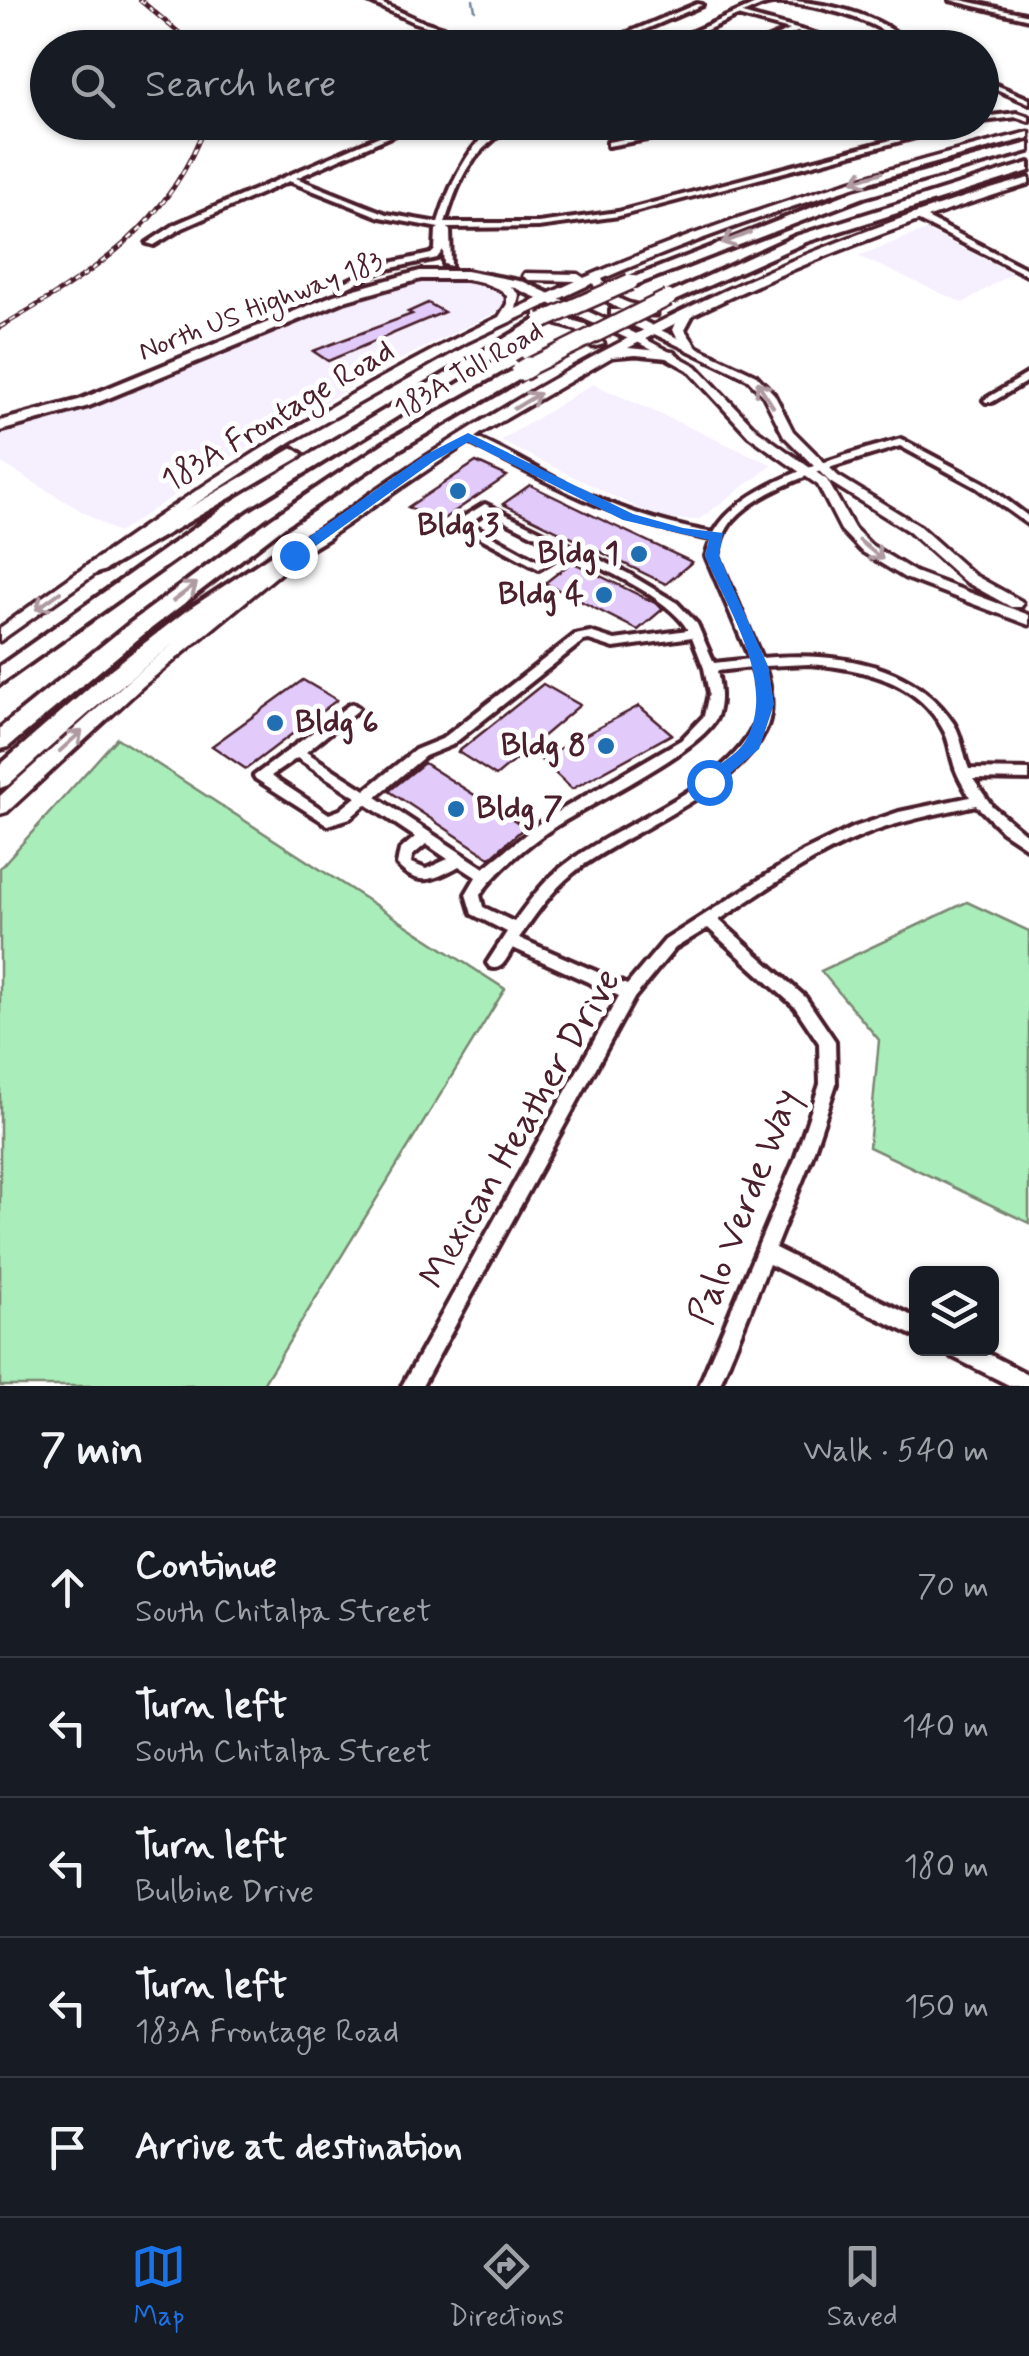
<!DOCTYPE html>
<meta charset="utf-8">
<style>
body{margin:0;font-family:Mynerve,sans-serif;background:#20242c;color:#f1f3f6}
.controls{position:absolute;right:30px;bottom:30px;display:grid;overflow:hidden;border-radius:15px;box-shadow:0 2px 8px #0004}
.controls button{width:90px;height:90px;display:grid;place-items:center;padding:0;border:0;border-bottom:2px solid #363941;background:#171b24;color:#f1f3f6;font:50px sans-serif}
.stop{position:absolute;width:30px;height:30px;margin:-22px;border:8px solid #1a73e8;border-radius:50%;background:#fff}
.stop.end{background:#1a73e8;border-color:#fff;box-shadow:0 2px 10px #0008}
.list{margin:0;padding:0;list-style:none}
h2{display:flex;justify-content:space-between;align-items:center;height:130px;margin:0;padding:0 40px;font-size:42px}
h2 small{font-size:32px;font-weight:400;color:#9ea1a6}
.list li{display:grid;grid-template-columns:65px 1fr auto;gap:30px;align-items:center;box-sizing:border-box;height:140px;padding:0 40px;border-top:2px solid #363941}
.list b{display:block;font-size:38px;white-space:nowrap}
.list p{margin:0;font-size:32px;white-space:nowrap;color:#9ea1a6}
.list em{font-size:32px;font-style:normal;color:#9ea1a6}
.icon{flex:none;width:55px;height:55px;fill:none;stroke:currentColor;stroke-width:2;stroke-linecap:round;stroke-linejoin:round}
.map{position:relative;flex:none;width:1029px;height:1386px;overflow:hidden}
.search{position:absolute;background:#171b24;box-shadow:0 2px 8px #0004;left:30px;right:30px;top:30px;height:110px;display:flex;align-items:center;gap:25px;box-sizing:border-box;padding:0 35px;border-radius:55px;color:#9ea1a6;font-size:38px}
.sheet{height:830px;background:#171b24}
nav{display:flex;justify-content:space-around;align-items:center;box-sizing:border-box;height:140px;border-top:2px solid #363941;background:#171b24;font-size:28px;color:#9ea1a6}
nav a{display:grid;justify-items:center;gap:5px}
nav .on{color:#1a73e8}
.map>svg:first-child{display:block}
.built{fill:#f6effe}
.green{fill:#a9eeba;stroke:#7a8672;stroke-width:2.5}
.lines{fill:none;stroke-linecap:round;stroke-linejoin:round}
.stream{stroke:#7487a1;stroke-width:2.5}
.building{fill:#e2cbfb;stroke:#4a1f2b;stroke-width:2.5}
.minor-casing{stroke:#4a1f2b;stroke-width:8}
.tertiary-casing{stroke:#4a1f2b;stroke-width:7}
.secondary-casing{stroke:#4a1f2b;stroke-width:7}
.primary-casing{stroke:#4a1f2b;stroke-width:8}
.motorway-casing{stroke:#4a1f2b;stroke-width:8}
.minor{fill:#fff;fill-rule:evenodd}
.tertiary{fill:#fff;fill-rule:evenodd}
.secondary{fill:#fff;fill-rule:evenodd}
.primary{fill:#fff;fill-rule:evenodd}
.motorway{fill:#fff;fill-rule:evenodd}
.rail-casing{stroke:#4a1f2b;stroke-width:5}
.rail{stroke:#fff;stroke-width:2.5;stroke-dasharray:6;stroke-linecap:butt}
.motorway-bridge-far1-casing{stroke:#4a1f2b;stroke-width:20;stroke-linecap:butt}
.motorway-bridge-casing{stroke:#4a1f2b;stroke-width:25;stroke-linecap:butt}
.motorway-bridge-far1{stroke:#fff;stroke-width:15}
.motorway-bridge{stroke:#fff;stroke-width:19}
.oneway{stroke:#ae9aa0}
.route{fill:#1a73e8}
.poi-dot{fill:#1f6fb2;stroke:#fff;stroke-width:4}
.labels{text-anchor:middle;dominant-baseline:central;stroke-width:10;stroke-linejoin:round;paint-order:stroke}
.far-street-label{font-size:28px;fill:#4a1f2b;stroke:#fff}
.street-label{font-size:32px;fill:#4a1f2b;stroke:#fff}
.poi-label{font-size:32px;font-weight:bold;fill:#4a1f2b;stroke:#fff;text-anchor:end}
.near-street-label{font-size:38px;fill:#4a1f2b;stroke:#fff}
</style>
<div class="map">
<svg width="1029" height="1386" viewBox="0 0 1029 1386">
<rect width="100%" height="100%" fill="#fff"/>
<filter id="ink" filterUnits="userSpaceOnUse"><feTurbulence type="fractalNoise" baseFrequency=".01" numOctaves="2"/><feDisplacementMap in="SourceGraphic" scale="20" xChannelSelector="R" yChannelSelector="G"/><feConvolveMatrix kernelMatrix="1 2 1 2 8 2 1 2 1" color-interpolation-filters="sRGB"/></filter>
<g filter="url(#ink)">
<path class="built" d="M926,230L1012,273L963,303L858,256Z
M458,280L494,286L506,293L507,301L496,312L389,365L234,455L118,533L0,462V434L130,394L341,301L411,283Z
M593,384L773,465L698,520L670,519L642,510L500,441Z"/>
<path class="green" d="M117,738L505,989L262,1386H0V868Z
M967,902L1029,931V1223L869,1147L879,1040L821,971Z"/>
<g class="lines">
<path class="stream" d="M473,0L475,10"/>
</g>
<path class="building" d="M428,303L444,312L328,361L313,351L412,314L408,312Z
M476,462L507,476L439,522L408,507Z
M530,485L602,520L692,562L666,584L503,504Z
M572,562L657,604L663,609L638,630L545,583Z
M303,680L337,700L246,769L212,746Z
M543,684L580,705L496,776L458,752Z
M639,706L672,734L572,789L540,759Z
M424,763L525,827L490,858L389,791Z"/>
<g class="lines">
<g class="minor-casing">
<path id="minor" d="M366,0H374L418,20L506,48H495L414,22Z
M771,0C814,0 884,12 912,48H905C884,20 806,0 772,3C762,4 752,10 742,14L837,40L834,42L797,32L761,48H743L694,35L675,43L670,42L758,3ZM737,16L790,30L753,46L700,33Z
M950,0H961L1029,15V19Z
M697,4L702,5L602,48H592Z
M982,79L1029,99V103L982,83Z
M1017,113L1029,117V121L1017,117L982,121V117Z
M412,122H422L296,178L386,214L438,223C448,190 475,122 516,122C470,155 462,170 445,223H538L618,212L959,122H972L619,216L538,227L448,228L450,231L451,266L444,264L443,250L437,258L383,270L342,290L339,289V285L377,266L431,254L435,250L436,230L439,228L380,217L289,181L182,228L154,245L147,243L176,224Z
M622,122H630L647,134L702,122H717L647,139L608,146V142L640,136Z
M913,214H919L1029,270V276L913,218Z
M1029,373V380L992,402H986L984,400Z
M467,434C498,446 528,465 558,480C608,505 659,524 714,533C742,481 846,455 901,439L984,483L1029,517V525L976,487L900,446C851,462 768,481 733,520C724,530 721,543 718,556L761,658C831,652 912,660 954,724C962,737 963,755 969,769L1029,770V780L973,779L992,806L1029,837V849L1002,831L976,805C937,814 898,821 862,836C811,857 765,890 719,920L805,997L835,1041L836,1084L811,1159L775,1248L916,1318V1337L769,1264L719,1386H699L795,1159L820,1084L819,1043L795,1007L708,928L675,948L634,998L422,1386H402L619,996L513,948C507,957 502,972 490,967L487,963L507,932L472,914L466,894L476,877L459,866C436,879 418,888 397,865L400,850L415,837L366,804L350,818L328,825L256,779L254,776L349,705L353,704L359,708L357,711L306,752L365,790L415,750L442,739L575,635L590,632L615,640L688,630C668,596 602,569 567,551L539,569L457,525L456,523L457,521L485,504L627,573L677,603L697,624L714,663L750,659L706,556L712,539C621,524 544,480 463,439L462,437ZM486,511L558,547L538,561L469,523ZM692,637L704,668L709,693L704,716L681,740L542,821L484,868L376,797L425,756L452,745L583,641L589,640L614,648ZM809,664C860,668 918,680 944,731C949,740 950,751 953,761C956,774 963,785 970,797L899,812L852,828L803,852L665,940L627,985L519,938C535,915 552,890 573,873C627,830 740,793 767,726C774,707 770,685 764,666ZM752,667C758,686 762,709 753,728C723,789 618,824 566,864C545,879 529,901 514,922L483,907L480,895C495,872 530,843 553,828C587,805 704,750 717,716C722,701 720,687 717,671ZM297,758L356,797L340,810L329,814L271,776ZM426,844L448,859L426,869L411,863L412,856Z
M947,1348H977L1029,1375V1386H1011L949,1355Z"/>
</g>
<g class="tertiary-casing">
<path id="tertiary" d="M652,326L756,375L774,394L793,431L838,476L918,525L974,575L1021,601L1023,604L1021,607H1011L964,581L908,531L830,482L784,436L763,395L748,379L648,331L647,329Z
M636,334L696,366L757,430L827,480L854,528L871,545L915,572L1029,615V625L905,578L861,551L841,530L818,485L749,436L688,370L632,339L631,337Z"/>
</g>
<g class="secondary-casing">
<path id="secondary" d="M1029,132V138C883,175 741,219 602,279C613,303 634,305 657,309V315C632,316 603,308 593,283L467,342L292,441L183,512L0,641V628C159,512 321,402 499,317L507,304V296L501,290L479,281V275C494,274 509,284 519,295L516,309L576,281L529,280L523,276L525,273L578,274L584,278C728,216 877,170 1029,132Z
M1029,178V184C913,220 802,262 693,315L685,330L696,346L695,349H685L673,330L676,323L628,348L673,352L679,356L678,359L636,355L612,357L483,432L315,546H305L302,543C314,531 331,521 345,512C374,491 403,471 433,452C617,333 817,237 1029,178Z
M539,311L585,324L604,344L593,347L576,330L535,318V312Z
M274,565L280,567L282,570L280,573L143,686L7,812L0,814V796L131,678L268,567Z"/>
</g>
<g class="primary-casing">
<path id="primary" d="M420,271H466L524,282L643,337L631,340L515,288L466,279H421L344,301L89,406L0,431V421L79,400L334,295Z
M611,310H621L659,329L647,332L611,316Z"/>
</g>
<g class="motorway-casing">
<path id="motorway" d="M1029,143V151L864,197L635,285L622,282L854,191Z
M1029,163V171L806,242L674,301L660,298L796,236Z
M542,316L548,318V324L248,508L0,684V666L234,500Z
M521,366L529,371L527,375L400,449L285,526L144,634L8,747L0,749V728L129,624L272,518L387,441Z
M293,448L302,454L299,458L103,571L96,573L86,567Z
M322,528L329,530L332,534L329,538C211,607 109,693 8,785L0,788V765L106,673L186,611L271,555Z"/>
</g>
<use href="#minor" class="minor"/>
<use href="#tertiary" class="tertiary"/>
<use href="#secondary" class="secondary"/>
<use href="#primary" class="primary"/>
<use href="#motorway" class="motorway"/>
<g class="rail-casing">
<path id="rail" d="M140,0L197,48
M0,327C92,274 170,226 206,122"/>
</g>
<use href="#rail" class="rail"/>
<g class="motorway-bridge-far1-casing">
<path id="motorway-bridge-far1" d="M542,321L630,282
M523,370L668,298"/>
</g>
<g class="motorway-bridge-casing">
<path id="motorway-bridge" d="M521,371L528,367"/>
</g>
<use href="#motorway-bridge-far1" class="motorway-bridge-far1"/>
<use href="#motorway-bridge" class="motorway-bridge"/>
</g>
<defs><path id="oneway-shaft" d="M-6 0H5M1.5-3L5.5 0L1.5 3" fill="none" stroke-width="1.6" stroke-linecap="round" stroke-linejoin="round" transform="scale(2.5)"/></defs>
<g class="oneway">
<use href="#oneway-shaft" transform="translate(867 177) rotate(163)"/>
<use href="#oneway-shaft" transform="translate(736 238) rotate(159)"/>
<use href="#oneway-shaft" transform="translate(765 394) rotate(-123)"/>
<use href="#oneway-shaft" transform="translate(527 401) rotate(-31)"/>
<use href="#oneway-shaft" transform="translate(871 550) rotate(39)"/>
<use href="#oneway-shaft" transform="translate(185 592) rotate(-37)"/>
<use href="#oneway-shaft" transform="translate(48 601) rotate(144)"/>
<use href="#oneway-shaft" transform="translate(71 741) rotate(-42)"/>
</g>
</g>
<path class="route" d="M468,433L633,514L683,528L723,533L719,556L768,666L774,704L759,749L715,786H703L701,782C712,766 737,757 746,740C778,683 727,608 705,556L709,540L623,520L468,442L434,461L299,558H288V552L425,455Z"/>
<g class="poi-dot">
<circle cx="458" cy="491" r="10"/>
<circle cx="639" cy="554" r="10"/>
<circle cx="604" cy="595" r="10"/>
<circle cx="275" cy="723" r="10"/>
<circle cx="606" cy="746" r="10"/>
<circle cx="456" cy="809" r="10"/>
</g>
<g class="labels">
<g class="far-street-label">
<text transform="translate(261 307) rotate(-21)">North US Highway 183</text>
<text transform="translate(469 371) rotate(-30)">183A Toll Road</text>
</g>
<g class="street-label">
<text transform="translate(278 416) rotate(-31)">183A Frontage Road</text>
</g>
<g class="poi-label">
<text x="458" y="526" text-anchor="middle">Bldg 3</text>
<text x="619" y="554">Bldg 1</text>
<text x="584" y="595">Bldg 4</text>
<text x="295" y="723" text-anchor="start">Bldg 6</text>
<text x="586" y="746">Bldg 8</text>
<text x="476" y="809" text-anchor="start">Bldg 7</text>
</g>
<g class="near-street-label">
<text transform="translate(521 1129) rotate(-60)">Mexican Heather Drive</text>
<text transform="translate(745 1207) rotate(-69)">Palo Verde Way</text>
</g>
</g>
</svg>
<div class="controls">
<button><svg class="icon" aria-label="layers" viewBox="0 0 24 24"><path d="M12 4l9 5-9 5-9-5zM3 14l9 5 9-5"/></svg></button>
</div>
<div class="stop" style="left:709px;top:782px"></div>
<div class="stop end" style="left:294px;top:555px"></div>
<div class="search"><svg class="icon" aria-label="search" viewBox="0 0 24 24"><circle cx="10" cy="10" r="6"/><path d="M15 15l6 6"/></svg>Search here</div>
</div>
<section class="sheet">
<h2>7 min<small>Walk · 540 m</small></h2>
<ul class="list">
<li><svg class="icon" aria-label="ahead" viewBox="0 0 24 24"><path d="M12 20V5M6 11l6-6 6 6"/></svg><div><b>Continue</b><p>South Chitalpa Street</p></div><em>70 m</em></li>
<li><svg class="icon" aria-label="left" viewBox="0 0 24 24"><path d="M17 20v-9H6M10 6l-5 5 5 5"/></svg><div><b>Turn left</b><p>South Chitalpa Street</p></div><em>140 m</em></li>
<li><svg class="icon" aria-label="left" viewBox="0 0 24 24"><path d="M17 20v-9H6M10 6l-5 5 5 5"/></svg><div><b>Turn left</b><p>Bulbine Drive</p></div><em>180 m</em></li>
<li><svg class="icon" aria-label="left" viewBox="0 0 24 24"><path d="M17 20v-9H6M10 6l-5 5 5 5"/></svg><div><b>Turn left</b><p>183A Frontage Road</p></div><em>150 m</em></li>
<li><svg class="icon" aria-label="arrive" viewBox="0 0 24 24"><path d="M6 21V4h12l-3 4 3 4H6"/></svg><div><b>Arrive at destination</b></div></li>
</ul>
</section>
<nav>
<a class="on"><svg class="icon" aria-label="map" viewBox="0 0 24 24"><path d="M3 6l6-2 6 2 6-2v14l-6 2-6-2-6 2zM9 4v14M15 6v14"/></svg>Map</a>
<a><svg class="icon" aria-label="directions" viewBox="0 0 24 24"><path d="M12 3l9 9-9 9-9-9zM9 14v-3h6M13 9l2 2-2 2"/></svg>Directions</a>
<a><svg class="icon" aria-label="saved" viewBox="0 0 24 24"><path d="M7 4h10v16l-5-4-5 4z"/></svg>Saved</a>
</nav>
